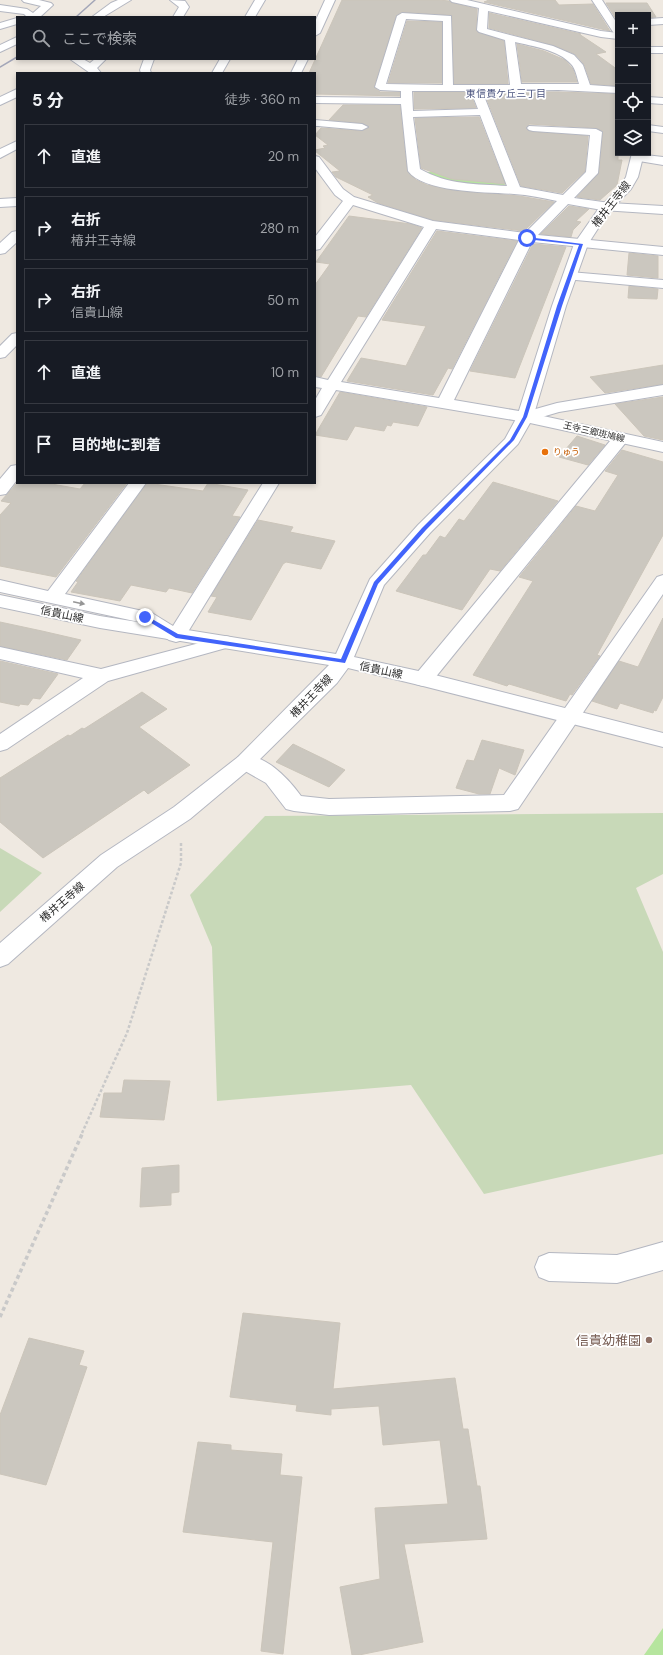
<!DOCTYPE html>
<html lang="ja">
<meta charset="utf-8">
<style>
body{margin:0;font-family:"DM Sans","Noto Sans JP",sans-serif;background:#242831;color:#f1f3f6}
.controls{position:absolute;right:12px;top:12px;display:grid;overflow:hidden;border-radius:0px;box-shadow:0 2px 6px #0003}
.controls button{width:36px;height:36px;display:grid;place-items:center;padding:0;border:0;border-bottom:1px solid #363941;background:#171b24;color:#f1f3f6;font:20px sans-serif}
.stop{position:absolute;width:12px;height:12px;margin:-9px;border:3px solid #4264fb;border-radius:50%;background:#fff}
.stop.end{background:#4264fb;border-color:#fff;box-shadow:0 1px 4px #0008}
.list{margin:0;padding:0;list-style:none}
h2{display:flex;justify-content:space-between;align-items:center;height:52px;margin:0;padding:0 16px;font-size:17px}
h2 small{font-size:13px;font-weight:400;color:#9ea1a6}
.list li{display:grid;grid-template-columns:26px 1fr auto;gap:12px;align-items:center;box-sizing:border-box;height:64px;margin:0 8px 8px;padding:0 8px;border:1px solid #363941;border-radius:0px}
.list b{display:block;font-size:15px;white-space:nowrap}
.list p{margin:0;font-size:13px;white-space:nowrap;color:#9ea1a6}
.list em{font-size:13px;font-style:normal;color:#9ea1a6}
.icon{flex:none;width:22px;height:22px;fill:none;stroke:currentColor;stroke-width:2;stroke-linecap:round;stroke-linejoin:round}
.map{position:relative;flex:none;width:663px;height:1655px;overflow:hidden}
.search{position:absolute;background:#171b24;box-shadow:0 2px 6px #0003;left:16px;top:16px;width:300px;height:44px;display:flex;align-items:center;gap:10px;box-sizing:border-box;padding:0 14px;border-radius:0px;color:#9ea1a6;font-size:15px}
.panel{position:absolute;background:#171b24;box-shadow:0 2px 6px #0003;left:16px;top:72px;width:300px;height:412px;border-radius:0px}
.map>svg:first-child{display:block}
.green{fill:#b6e59e}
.cemetery{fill:#c8d9b8}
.building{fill:#cbc7bf;stroke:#cbc5ba}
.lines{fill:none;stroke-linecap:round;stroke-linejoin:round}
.street-casing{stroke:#b4b7c1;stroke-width:2}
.secondary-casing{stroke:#b4b7c1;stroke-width:2}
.path-far1{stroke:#c9c9c9;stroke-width:2.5;stroke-dasharray:3 2;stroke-linecap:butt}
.path{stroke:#c9c9c9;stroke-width:3.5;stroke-dasharray:4 3;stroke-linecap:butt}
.street{fill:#fff;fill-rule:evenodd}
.secondary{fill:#fff;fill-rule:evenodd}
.rail{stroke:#a3a6b8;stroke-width:1.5}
.oneway{fill:#969696}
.route{fill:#4264fb}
.food-dot{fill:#e8710a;stroke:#fff;stroke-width:1.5}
.education-dot{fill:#8d6e63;stroke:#fff;stroke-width:1.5}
.labels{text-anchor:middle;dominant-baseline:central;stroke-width:3.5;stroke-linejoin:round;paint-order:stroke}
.far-street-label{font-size:9px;fill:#2e2e2e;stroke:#fff}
.far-food-label{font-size:9px;fill:#c56008;stroke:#fff;text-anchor:start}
.far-neighbourhood-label{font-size:10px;fill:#4d5680;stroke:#fff}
.street-label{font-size:11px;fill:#2e2e2e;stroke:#fff}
.near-education-label{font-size:13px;fill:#785e54;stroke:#fff;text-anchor:end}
</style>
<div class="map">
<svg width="663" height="1655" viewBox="0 0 663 1655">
<rect width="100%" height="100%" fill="#efe9e1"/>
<path class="green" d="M499,171H502L506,184L502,186L454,184L424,172Z
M663,1628V1655H644Z"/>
<path class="cemetery" d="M663,813V874L636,888L663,952V1154L484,1194L411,1085L217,1101L212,947L190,895L265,816Z
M0,848L42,873L0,912Z"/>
<path class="building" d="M342,0H439L449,1L452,3L477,9L476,31L504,41L508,84H454L452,15L402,12L396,16L374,87L380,92H400V96L315,94V73H309Z
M489,0H555L559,5L593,4L610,31L484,2Z
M606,3H647L656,17L648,18V15H618V22Z
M489,13L581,34H579L606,52L596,54L618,70V86L591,84L584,64L575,54L553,45L489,28Z
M407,21L442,22V83H388Z
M517,44L544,51L565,60L573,69L577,82H522Z
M414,92H470L476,108L414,109Z
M484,92H558L618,94V160H622L617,185L600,200L577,197L599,173L603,131L596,128L529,124L526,129L533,132L588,136L585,171L562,193L521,186Z
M343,105H400L407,171L416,180L427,185L457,191L519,196L554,202L524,231L433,220L378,203L368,197L373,195L336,177L332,172L340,171L315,151V150L325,148L323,146L328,145L315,135L321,128L362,131L369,128L362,123L329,120Z
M479,117L505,184L452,179L421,168L415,118Z
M569,206L589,209L576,221L581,222L573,230L571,237L541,234Z
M349,216L411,224L422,228L366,317L358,316L321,377L315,376V285L330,264L316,262Z
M437,231L517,241L452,369L448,368L433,395L347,381L361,358L406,366L426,326L382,320Z
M533,244L566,247L515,378L470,371Z
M629,253L658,256V278L627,275Z
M629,286L658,289L657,299L628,298Z
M663,365V384L605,393L590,377Z
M340,392L427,407L418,426L393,422L391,426L387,425L384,431L355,426L347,440L315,435Z
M663,397V440L644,436L615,404Z
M577,436L605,445L588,465L559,457Z
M622,450L663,462V535L597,655L600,656L572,695L570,694L566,701L509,684L507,686L473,675L533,581L519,577L576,506L595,511L618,475L605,471Z
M493,482L558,501L500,571L490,569L462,610L396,591L423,555H426L440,536L445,538L459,519L464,521Z
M17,483H46L80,489L85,483H127L56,577L0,566V515L11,503L1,501Z
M147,483L203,491L208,483L248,490L232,516L240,517L192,593L169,588L166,592L131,585L120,601L71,592L78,582L76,581Z
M258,520L293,527L290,532L335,541L321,569L286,562L283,564L251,620L208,612L217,597L211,596Z
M663,618V697L656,711L654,710L653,713L620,703L617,709L592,701L619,661L638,667Z
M0,622L42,631L81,640L67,660L0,646Z
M0,661L58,674L40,699L33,698L28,705L20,704L19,706L0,702Z
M142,692L167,709L139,727L190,765L148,794L144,790L43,858L0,822V778L68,735L70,736L82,728L84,729Z
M482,740L524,750L515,775L499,768L490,794H479L456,788L467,760L474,761Z
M293,744L326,760L345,770L329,787L276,762Z
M124,1080L170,1081L164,1120L100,1117L104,1093H122Z
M179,1165V1192L171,1193V1205L140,1207L142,1168Z
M243,1313L340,1323L333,1389L455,1378L463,1429H468L477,1486H480L487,1539L404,1544L423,1642L359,1655H352L340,1587L380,1579L375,1508L448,1504L440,1440L383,1445L379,1406L331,1409V1415L296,1411L297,1405L230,1397Z
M29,1338L84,1351L79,1365L87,1367L46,1485L0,1474V1415Z
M198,1442L231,1445V1450L282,1454L280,1475L302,1477L283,1654L261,1651L273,1542L183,1532Z"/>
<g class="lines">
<g class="street-casing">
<path id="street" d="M22,0H39L51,3L53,5L40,17H27L24,14L0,11V5L27,9L33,13L41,6L24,2Z
M118,0H131L103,17H92L111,3Z
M170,0L185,1L189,7L183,17H173L179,7Z
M255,0H265L255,17H245Z
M325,0H335L320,33L315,36V22Z
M450,0H467L601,31L618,33V39L601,37L488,11L487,29L553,46L574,55L583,65L590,85L618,87V93L558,90L482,91L520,187L563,195L586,172L590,135L533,131L529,130L527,128L529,126L596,129L602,132L598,173L574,198L610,203L663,206V214L602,210L568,204L538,235L663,247V255L532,242L454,400L525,412L557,403L663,385V395L559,412L525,422L336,390L321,415L315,417V400L322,388L315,387V377L328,380L424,227L353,205L320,249L315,250V237L343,201L335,195L315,168V156L319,157L343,189L354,197L433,221L525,233L557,201C543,198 529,195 514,194C489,192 424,193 408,171L401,104L315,103V97L401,98V91L380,90L375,87L397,16L402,13L451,16L453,85H510L505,40L479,32L477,30L479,8L452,2ZM406,19L443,21V85L386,84ZM515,42C532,46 559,50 571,64C576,69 577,78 579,84H521ZM412,91H471L478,109L413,111ZM480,115L507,186C476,184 448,185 420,169L413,117ZM436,229L519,240L439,398L341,382Z
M17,18V24L0,29V23Z
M663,18V24L648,25V19Z
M17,37V44L0,52V45Z
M648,47H663V53H648Z
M70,59H83L90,63L95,59H106L97,68L101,73H90Z
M144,59H154L150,70L151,73H141L140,70Z
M220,59H230L222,73H212Z
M298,59H308L301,73H291Z
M17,89V97L0,105V97Z
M648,97L663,98V104L648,103Z
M315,120L362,124L368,127L362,130L318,126H315Z
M648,125L663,127V133L648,131Z
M17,141V149L0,158V149Z
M637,154L663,157V165L633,160L631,158Z
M17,198V206L0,207V199Z
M17,231V242L5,253L0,254V243L12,232Z
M570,272L663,280V288L565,279L563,276L565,273Z
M17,333V345L5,357L0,358V346L12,334Z
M621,433L627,435L629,438L627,441L430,684L423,686L416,684L413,679L416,674L615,435Z
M17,465V480L6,494L0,495V479L11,466Z
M129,483H146L65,594L152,613L173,626L263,483H279L183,640L176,642L169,640L139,622L0,592V580L48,591Z
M663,575V594L518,809L510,811L329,815L294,811L286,809L266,783L238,767L235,762L238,757C262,750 288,778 301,796L329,799L504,795L657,577Z
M226,636L233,638L236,642L233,646L108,681L7,749L0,751V734L83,678L0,659V647L101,669Z
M663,1242V1270L617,1283L549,1281L539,1277L535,1267L539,1257L549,1253L617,1255Z"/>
</g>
<g class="secondary-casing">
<path id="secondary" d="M592,0H602L618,25V36L615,35Z
M632,153H644L638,177L631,189L608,213L588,244L566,306L534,414L663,442V452L530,423L518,444L430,533L384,585L354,657L423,672L663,733V747L423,686L348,668L337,683L252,767L190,819L117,867L8,964L0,967V943L101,855L174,807L238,757L329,665L100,628L0,607V595L100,616L336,654L370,579L418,525L505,439L517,417L552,306L574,244L599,208L620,187L626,177Z"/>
</g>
<path class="path-far1" d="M82,1133L127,1033L181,863V842"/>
<path class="path" d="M0,1317L83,1132"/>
<use href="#street" class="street"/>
<use href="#secondary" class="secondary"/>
<path class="rail" d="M76,17L95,0
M0,67L17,57"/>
</g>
<defs><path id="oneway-solid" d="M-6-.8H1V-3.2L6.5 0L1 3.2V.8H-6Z"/></defs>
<use class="oneway" href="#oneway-solid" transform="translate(79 603) rotate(12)"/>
<path class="route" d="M527,237L583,244L562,306L527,417L514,440L426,530L378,584L345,663L176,638L143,618V616H147L178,634L341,659L374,582L422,528L510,440L523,417L557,306L579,245L526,239Z"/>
<circle class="food-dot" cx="545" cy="452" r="4"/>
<circle class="education-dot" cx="649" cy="1340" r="4"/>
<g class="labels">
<g class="far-street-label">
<text transform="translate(594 432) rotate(13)">王寺三郷斑鳩線</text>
</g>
<g class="far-food-label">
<text x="553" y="452">りゅう</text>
</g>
<g class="far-neighbourhood-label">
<text x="506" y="93">東信貴ケ丘三丁目</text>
</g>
<g class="street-label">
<text transform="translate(611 204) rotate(-52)">椿井王寺線</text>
<text transform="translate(62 614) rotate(12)">信貴山線</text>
<text transform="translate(381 670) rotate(12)">信貴山線</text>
<text transform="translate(311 696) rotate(-46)">椿井王寺線</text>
<text transform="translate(62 902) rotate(-41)">椿井王寺線</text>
</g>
<g class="near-education-label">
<text x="641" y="1340">信貴幼稚園</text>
</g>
</g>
</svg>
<div class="controls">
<button>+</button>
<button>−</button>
<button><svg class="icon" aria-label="locate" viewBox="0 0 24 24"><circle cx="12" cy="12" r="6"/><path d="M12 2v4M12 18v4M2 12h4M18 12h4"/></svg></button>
<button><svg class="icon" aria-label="layers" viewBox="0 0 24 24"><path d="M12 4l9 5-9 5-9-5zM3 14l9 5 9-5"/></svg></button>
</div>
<div class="stop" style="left:527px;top:238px"></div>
<div class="stop end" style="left:145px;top:617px"></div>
<div class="search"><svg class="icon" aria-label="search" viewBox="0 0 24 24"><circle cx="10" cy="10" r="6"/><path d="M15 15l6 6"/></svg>ここで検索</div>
<section class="panel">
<h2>5 分<small>徒歩 · 360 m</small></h2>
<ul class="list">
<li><svg class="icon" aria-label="ahead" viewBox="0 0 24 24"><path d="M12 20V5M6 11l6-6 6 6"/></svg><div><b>直進</b></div><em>20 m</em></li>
<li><svg class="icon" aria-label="right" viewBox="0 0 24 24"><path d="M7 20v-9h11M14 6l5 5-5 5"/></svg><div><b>右折</b><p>椿井王寺線</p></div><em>280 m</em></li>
<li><svg class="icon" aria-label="right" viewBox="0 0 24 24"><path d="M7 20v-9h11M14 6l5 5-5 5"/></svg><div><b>右折</b><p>信貴山線</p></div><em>50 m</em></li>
<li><svg class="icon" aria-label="ahead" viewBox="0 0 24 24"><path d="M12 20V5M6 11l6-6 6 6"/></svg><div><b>直進</b></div><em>10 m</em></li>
<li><svg class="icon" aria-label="arrive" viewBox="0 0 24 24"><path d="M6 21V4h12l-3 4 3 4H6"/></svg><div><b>目的地に到着</b></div></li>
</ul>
</section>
</div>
